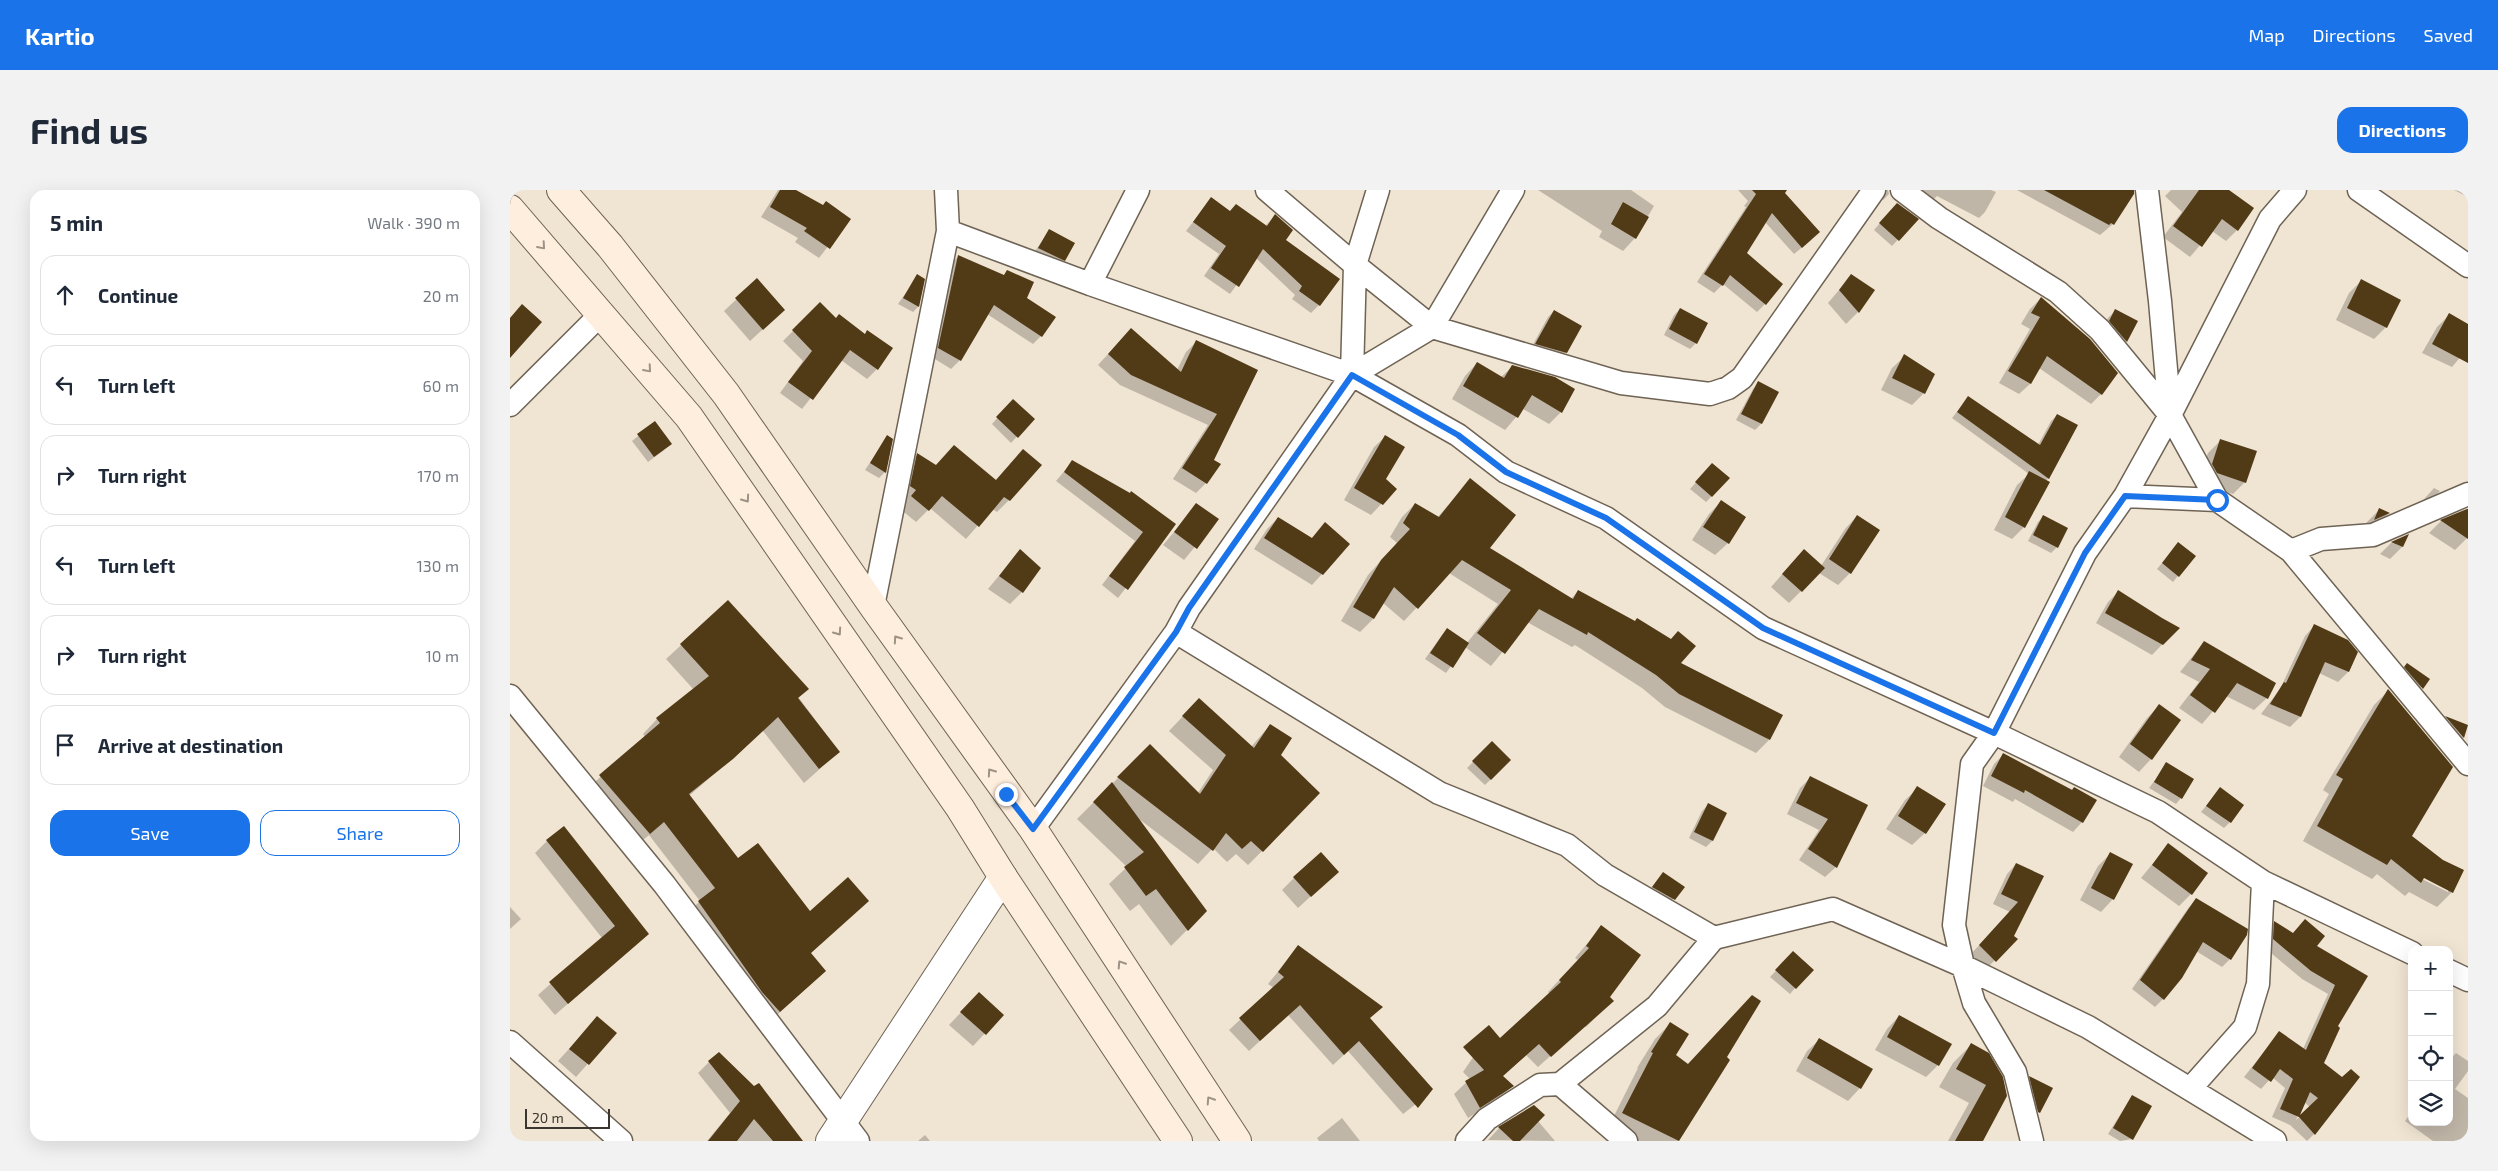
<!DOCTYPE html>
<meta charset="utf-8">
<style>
body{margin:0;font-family:"Exo 2",sans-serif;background:#f2f2f3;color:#1f2937}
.controls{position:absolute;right:15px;bottom:15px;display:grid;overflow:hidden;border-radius:10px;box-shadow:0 5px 20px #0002}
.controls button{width:45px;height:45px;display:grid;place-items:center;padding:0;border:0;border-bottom:1px solid #e0e1e3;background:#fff;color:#1f2937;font:25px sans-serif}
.scale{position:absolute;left:15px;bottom:12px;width:85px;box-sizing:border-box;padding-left:5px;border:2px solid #3a352e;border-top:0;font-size:14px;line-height:18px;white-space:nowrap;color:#3a352e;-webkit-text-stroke:4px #f0e4d2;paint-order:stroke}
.stop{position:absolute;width:15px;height:15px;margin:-11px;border:4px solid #1a73e8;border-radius:50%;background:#fff}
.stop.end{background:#1a73e8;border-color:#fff;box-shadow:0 1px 5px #0008}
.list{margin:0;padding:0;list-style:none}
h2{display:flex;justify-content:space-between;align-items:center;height:65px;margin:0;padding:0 20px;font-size:21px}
h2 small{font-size:16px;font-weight:400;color:#747a83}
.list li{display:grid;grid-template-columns:32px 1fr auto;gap:15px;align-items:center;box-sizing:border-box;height:80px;margin:0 10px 10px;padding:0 10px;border:1px solid #e0e1e3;border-radius:15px}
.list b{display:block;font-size:19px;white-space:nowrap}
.list em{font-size:16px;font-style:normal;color:#747a83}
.actions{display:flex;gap:10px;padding:15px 20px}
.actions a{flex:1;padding:11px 0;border:1px solid #1a73e8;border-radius:15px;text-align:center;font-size:18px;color:#1a73e8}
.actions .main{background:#1a73e8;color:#fff}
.icon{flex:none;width:28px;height:28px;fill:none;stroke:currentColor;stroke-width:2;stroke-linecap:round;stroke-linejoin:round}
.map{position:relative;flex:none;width:1958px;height:951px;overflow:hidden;border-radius:15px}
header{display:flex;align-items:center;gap:30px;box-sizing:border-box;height:70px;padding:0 25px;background:#1a73e8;color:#fff}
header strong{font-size:24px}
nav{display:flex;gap:28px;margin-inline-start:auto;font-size:18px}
.intro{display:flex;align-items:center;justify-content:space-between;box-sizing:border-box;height:120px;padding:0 30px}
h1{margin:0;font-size:35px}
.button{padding:12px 22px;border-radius:15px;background:#1a73e8;color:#fff;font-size:18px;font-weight:700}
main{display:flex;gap:30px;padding:0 30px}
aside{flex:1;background:#fff;border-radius:15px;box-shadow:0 5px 20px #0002}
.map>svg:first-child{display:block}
.shadow{fill:#0003;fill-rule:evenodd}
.building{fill:#513a16;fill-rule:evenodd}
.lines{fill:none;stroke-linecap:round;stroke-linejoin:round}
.minor-casing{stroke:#6e6354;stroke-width:25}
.tertiary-casing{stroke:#6e6354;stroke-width:30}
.secondary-casing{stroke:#6e6354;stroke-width:30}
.minor{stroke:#fff;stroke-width:22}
.tertiary{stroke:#fff;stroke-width:28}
.secondary{stroke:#feeedd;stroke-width:28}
.oneway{stroke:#9c9286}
.route{stroke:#1a73e8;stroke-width:6}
</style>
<header>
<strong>Kartio</strong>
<nav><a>Map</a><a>Directions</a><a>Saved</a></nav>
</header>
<div class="intro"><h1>Find us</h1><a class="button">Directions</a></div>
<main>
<aside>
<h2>5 min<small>Walk · 390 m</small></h2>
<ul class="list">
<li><svg class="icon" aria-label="ahead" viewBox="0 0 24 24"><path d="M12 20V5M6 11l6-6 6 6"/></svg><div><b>Continue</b></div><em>20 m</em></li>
<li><svg class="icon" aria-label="left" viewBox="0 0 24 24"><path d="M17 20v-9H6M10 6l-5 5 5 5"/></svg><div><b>Turn left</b></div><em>60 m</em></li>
<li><svg class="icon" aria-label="right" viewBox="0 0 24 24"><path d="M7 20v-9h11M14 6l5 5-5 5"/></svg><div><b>Turn right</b></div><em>170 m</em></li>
<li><svg class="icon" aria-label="left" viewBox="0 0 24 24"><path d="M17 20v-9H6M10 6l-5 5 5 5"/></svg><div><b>Turn left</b></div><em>130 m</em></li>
<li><svg class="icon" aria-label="right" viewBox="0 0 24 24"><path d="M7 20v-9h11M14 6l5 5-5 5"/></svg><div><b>Turn right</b></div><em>10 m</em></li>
<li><svg class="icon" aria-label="arrive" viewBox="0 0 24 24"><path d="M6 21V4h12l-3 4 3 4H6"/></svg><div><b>Arrive at destination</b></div></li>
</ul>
<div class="actions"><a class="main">Save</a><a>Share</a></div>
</aside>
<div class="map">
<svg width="1958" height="951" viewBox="0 0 1958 951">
<rect width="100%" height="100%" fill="#f0e4d2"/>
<path class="shadow" d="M268,0H283L339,29L309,68L285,52L288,48L251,27Z
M1028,0H1121L1144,16L1125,48L1113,61L1089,47L1092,41Z
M1228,0H1268L1301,50L1284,64L1255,32L1235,63L1255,114L1247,122L1213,94L1204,103L1187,92L1236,17L1234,16L1238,11Z
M1370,0H1378L1379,4L1373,10Z
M1399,0H1481L1486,2L1475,22L1469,28L1427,6L1419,14Z
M1507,0H1623V3L1603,34L1590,45Z
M1661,0H1717L1727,40L1716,51L1702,41L1680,67L1653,47L1672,22L1655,6Z
M1944,0H1958V7Z
M701,9L720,22L755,36L765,26L774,50L809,115L801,123L782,109L785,105L746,68L720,104L694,86L709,64L676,41Z
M1381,20L1407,29L1382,56L1364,40Z
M539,41L554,70L548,76L523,64Z
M449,66L493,86L497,82L516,108L531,146L523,154L477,124L450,170L441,179L420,166L440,74Z
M408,86L414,89L408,117L403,122L388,114Z
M1341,86L1348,122L1336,134L1318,113Z
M247,90L261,132L240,151L214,121Z
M1852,90L1876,137L1864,149L1826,130L1839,103Z
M1531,108L1591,204L1581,214L1529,178L1520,194L1509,204L1489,193L1520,139L1511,134L1520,119Z
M310,114L367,179L357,189L331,170L292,219L270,203L293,171L273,151Z
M1170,119L1186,153L1180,159L1154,145L1164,125Z
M1044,121L1056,162L1050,168L1020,160L1038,127Z
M1605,121L1626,131L1616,151L1604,163L1593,133Z
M1939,125L1958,135V158L1942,177L1912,163L1927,137Z
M611,150L667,180L676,162L686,152L747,181L703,270L696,293L686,303L663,289L698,235L610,195L588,175Z
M1395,166L1414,203L1402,215L1371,200L1382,178Z
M967,173L991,187L1003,176L1051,222L1039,234L1013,219L995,240L942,209L955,186Z
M1249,193L1267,202L1251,234L1245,240L1226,230L1243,199Z
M1458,208L1528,255L1541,231L1547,225L1538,288L1514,337L1502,349L1484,340L1507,295L1519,284L1442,228Z
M497,217L523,229L501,253L482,234Z
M144,233L154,260L138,272L122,251Z
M377,247L375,282L369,288L355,280Z
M875,247V289L885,299L861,325L834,310L864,257Z
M1710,251L1735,292L1723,304L1695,295L1690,287L1698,263Z
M444,256L485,291L513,260L499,310L487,322L482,319L456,349L420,318L406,332L389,318L395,277L407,265L425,276Z
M562,272L665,334L608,408L592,395L625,351L546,291Z
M1197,280L1201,307L1196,312L1180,299Z
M960,290L978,358L1061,409L1068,401L1169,474L1259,550L1246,563L1155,517L1132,498L1065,455L1062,457L1017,432L981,476L955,457L936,483L915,469L932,445L937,440L957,453L988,414L939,383L894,431L873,413L863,429L850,442L831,431L858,385L887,353L880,347L892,327L905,314L927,328Z
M1924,298L1930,301L1918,313L1906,318Z
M1211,312L1218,353L1205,365L1182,350L1199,324Z
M687,315L707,330L674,370L653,355Z
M1869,320L1878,324L1867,335L1853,341L1857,332Z
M1957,320L1958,347L1945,360L1919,343L1931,331Z
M1347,326L1340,383L1328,395L1309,383L1279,413L1261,397L1282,373L1311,376L1335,339Z
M1533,327L1547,357L1541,363L1518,351L1528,332Z
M768,328L801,349L815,334L812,384L802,395L744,359L757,339Z
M1897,346L1892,357L1880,369L1870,364L1881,353Z
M510,360L512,402L500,414L478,399Z
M1663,360L1684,366L1663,392L1647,379Z
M1608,402L1668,438L1642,465L1586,433L1598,412Z
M218,412L329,562L294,593L253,541L179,606L228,670L300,723V763L315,781L255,836L174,727L190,711L139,645L125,657L76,600L135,547L133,544L147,529L184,500L156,469Z
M1804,436L1847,463L1838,482L1828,492L1809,483L1790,527L1780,537L1751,524L1770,499L1795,446Z
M1694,452L1757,508L1744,520L1716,506L1692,534L1669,518L1689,492L1670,482Z
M1897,475L1918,489L1900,510L1885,487Z
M1878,501L1900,646L1942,702L1927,717L1899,702L1895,706L1867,684L1862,689L1793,651L1819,604L1813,600L1864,515ZM1909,684L1938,699V702L1908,687Z
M1649,516L1641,569L1629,582L1609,567L1637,528Z
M675,524L741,557L760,535L769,565L752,661L738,675L726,664L717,672L703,658L688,674L629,629L677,740L661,756L629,714L620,721L599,694L617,677L567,629L636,560L688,603L703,580L659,541Z
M1935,527L1957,536L1953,548L1947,553L1930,532Z
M982,553L1000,570L975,595L957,578Z
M1493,565L1585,611L1572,632L1563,642L1505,609L1503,612L1473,596L1484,574Z
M1657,574L1671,608L1666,614L1639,598Z
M1300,588L1356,615L1326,677L1315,687L1289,670L1309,640L1277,624L1290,598Z
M1408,598L1434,615L1415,643L1402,655L1376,639L1395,610Z
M1710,599L1720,632L1714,638L1691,622Z
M1198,615L1216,623L1202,651L1196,657L1179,648L1192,621Z
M37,651L138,744L45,825L28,805L92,748L25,663Z
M1658,655L1681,704L1669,716L1631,688Z
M1600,664L1603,709L1591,722L1570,710L1588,676Z
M1506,674L1532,687L1503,747L1506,749L1475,780L1460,765L1500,722L1483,714L1497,684Z
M827,682L788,718L772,700L784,688Z
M1153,684L1173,697L1158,715L1137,703Z
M1687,709L1720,769L1712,777L1686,761L1653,809L1645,817L1622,799L1679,717Z
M0,717L11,729L0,739Z
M1764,733L1856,786L1826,837L1812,873L1804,944L1797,951L1780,935L1762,927L1775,898L1762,887L1751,899L1734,887L1769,843L1793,859L1818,804L1792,789L1755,758L1756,741ZM1794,912L1800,917L1786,930Z
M1091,737L1098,807L1102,811L1076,837L1074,836L1028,877L1016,865L992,887L1002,896L991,908L958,928L944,904L960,889L953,882L972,854L990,850L1040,804L1038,802L1068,770L1065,768Z
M788,757L859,829L911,910L893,924L838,861L823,875L778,825L739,861L719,840L764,798L758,794Z
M1283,763L1285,798L1280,804L1260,787Z
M457,816L492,825L463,856L439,835Z
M1389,826L1428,875L1416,887L1365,860L1377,839Z
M87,828L105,843L66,887L48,871Z
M1160,834L1165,865L1178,875L1215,868L1218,870L1168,951H1122L1098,938L1128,878H1127L1145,849Z
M1310,849L1361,879L1350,898L1338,911L1286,881L1297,861Z
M1461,855L1492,888L1471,951H1438L1459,913L1429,897L1443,873Z
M1946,863L1958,871V881L1945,899L1958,908V951H1923L1895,931L1902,921V932H1939V870Z
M199,872L279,951H197L220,923L188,883Z
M1520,887L1541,899L1527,921L1510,938L1502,905Z
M1622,906V949L1610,951L1598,944Z
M1024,916L1028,931L1045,951L978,950L989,938Z
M832,928L850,951H809L807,948Z
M415,945L420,951H408Z"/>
<path class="building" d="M270,0H286L313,15L316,11L341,29L320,59L294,41L297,38L260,17Z
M1242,0H1277L1275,3L1310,42L1292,58L1262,23L1237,63L1273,94L1256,115L1220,85L1213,96L1194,84L1246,4Z
M1534,0H1624V4L1604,35L1601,33L1599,35Z
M1689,0H1719L1744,18L1728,41L1712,29L1692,57L1663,36Z
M701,7L720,21L726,14L757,36L765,24L783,40L776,50L830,89L810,116L789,101L792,96L753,59L729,97L701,78L716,56L683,32Z
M1113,12L1139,27L1126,49L1101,34Z
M1387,13L1409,29L1389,51L1369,33Z
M539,39L565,53L555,71L528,58Z
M448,65L494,85L497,80L524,92L517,108L546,127L532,147L484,115L451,171L428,158Z
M407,84L415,89L409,117L393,108Z
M1341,84L1365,100L1349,123L1329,100Z
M247,88L275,120L253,140L225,108Z
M1851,89L1891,110L1877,138L1837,118Z
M1531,107L1580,149L1608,183L1592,205L1537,166L1521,194L1498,181L1530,127L1521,123Z
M310,112L326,128L329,124L355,144L357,140L383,158L368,180L340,160L303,210L278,192L302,161L282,140Z
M12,114L32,132L0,168V128Z
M1170,118L1198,133L1187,154L1159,139Z
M1605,119L1628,131L1617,152L1599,131Z
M1044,120L1072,136L1057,163L1025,154Z
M1939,123L1958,134V173L1922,154Z
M621,138L671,182L686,150L748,180L704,270L711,274L697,294L672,278L707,224L621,185L598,164Z
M1394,164L1425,184L1415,204L1382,188Z
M967,172L994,188L1002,175L1045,187L1065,199L1052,223L1022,205L1008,228L953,196Z
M1248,191L1269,202L1252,234L1231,224Z
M1458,206L1530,255L1547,224L1568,235L1539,289L1447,222Z
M503,209L525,229L508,248L486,227Z
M145,231L162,254L144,267L127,244Z
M377,245L383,249L376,283L360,273Z
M875,245L895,257L876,289L887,299L873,315L844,298Z
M1710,249L1747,261L1736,293L1707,283L1702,274Z
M444,255L486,290L513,259L532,275L500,311L494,307L469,337L432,306L419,321L401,306L406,300L400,296L407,263L426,275Z
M562,270L620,303L621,301L666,334L618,400L599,386L633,342L554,282Z
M1202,273L1220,288L1202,307L1185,292Z
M1519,281L1540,292L1515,338L1495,327Z
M960,288L1006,325L980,358L1063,409L1068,400L1125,431L1127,428L1161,449L1168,441L1186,456L1171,473L1273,525L1260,550L1169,504L1146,485L1078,442L1077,445L1029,419L995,464L967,443L1001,400L952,370L908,419L884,397L864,429L843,417L871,370L900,339L893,333L905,313L929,327Z
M1211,310L1236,327L1219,354L1193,337Z
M686,313L709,329L687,359L664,342Z
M1869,318L1880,323L1864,330Z
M1957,319H1958V349L1930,330Z
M1347,325L1370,340L1341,384L1319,369Z
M1533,325L1558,338L1548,358L1523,345Z
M768,327L802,348L815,332L840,354L813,385L754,348Z
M1899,344L1893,357L1881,352Z
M1668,352L1686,366L1669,387L1652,373Z
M510,359L531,378L513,403L489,386Z
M1294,359L1315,378L1292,402L1272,384Z
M1608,400L1652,428L1670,438L1653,455L1595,423Z
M218,410L299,499L288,508L330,562L309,579L268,527L223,569L179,604L228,668L248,653L300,721L338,687L359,711L301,763L316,781L270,822L252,802L188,711L205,698L154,632L140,644L89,585L150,533L146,528L199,486L170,454Z
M1804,434L1838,450L1848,462L1839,482L1815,472L1791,527L1760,514L1774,492L1776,493Z
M937,438L959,453L943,478L920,463Z
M1694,451L1766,493L1758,509L1727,493L1705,523L1680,505L1700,479L1681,470Z
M1897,473L1920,489L1913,499L1894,477Z
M1878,499L1943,577L1902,646L1933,670L1954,680L1943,703L1914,688L1911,693L1881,669L1877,675L1807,636L1833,589L1826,585Z
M689,508L744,558L760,534L782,548L771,565L810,603L753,662L741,651L732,659L716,643L703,661L607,587L640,554L690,604L716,565L672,526Z
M1649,514L1671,530L1642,570L1620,554Z
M1935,526L1958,535L1954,548Z
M982,551L1001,570L981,590L962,571Z
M1493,563L1562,600L1564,597L1587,610L1573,633L1515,600L1514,603L1481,586Z
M1656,572L1684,589L1672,609L1644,592Z
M1300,586L1358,615L1327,678L1298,659L1318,629L1286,613Z
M602,592L697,721L678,741L646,699L636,706L614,677L634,662L583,612Z
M1407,596L1436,614L1416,644L1388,626Z
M1710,597L1734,615L1721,633L1696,616Z
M1198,613L1217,623L1203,651L1184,642Z
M54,636L139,744L58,814L39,792L105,736L36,650Z
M1658,653L1698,683L1682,705L1642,675Z
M811,662L829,682L801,707L783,687Z
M1600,662L1623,674L1604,710L1581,698Z
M1506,673L1534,686L1504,746L1508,749L1486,772L1469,755L1508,712L1491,704Z
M1153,682L1175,697L1165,710L1142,697Z
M1686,708L1738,739L1737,745L1721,770L1693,752L1672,788L1654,810L1630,790Z
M1795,729L1815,746L1807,756L1858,786L1828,836L1830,838L1814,873L1832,887L1841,879L1850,887L1805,945L1789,927L1770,919L1783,889L1770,879L1761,892L1742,878L1769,841L1796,860L1825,795L1801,781L1763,749L1764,731L1783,743ZM1800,902L1808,908L1790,925Z
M1091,735L1131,765L1100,807L1104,811L1041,867L1029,854L993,886L1004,896L970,918L955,891L974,880L953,857L979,835L990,848L1051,792L1049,790L1079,758L1076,756Z
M788,755L873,817L860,828L923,899L908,918L849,851L834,865L790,815L750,851L729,828L774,787L768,782Z
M1283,761L1304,780L1286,799L1265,780Z
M469,802L494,825L476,845L450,822Z
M1242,805L1251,811L1217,867L1220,870L1169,951L1112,923L1143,863L1141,862L1160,832L1179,844L1166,865L1178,874Z
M1389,825L1442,854L1429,876L1377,847Z
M87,826L107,843L79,875L59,859Z
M1309,848L1363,879L1351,899L1297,868Z
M1461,853L1479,863L1493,887L1497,906L1473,951H1445L1476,895L1446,879Z
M209,862L244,896L249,893L293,951H263L244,929L227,951H198L230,911L198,871Z
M1519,886L1543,898L1530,923L1528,922Z
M1622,905L1642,916L1623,950L1603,938Z
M1024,915L1035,925L1010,951H1003L988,937Z"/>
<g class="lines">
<g class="minor-casing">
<path id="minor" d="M757,0L845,75L922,137L1111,193L1200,204L1218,198L1232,188L1364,0
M1392,0L1429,28L1548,102L1590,140L1660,225L1707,310L1781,361L1958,574
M1637,0L1650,111L1660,225
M1849,0L1958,76
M438,41L580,94L842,185L948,245L996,282L1096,328L1253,438L1484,543L1648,622L1753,692L1902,763
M580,94L628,0
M842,185L845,75L868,0
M0,215L91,124
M1615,306L1707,310
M1781,361L1811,349L1863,345L1958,304
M363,416L438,41L436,0
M666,442L929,603L1057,655L1095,685L1204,748
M0,506L154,694L348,951
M523,639L666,442L679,418L842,185L922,137L1003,0
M1939,781L1958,790
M0,852L111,951
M1050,894L1116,951
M1680,899L1735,837L1748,794L1753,692
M957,951L977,929L1030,895L1050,894L1147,816L1204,748L1323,719L1453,776L1578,837L1765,951
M1522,951L1505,882L1464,813L1453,776L1444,735L1462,574L1484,543L1575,363L1615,306L1660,225L1760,29L1785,0"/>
</g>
<g class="tertiary-casing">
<path id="tertiary" d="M320,951L493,687"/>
</g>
<g class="secondary-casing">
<path id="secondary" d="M51,0L100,56L216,204L363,416L523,639L727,951
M0,19L179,227L450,618L493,687L668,951"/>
</g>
<use href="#minor" class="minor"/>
<use href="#tertiary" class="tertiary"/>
<use href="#secondary" class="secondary"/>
</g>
<defs><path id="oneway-chevron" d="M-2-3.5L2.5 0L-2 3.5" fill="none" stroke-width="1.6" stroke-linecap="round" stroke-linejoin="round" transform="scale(1.25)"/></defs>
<g class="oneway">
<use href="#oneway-chevron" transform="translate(32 56) rotate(49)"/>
<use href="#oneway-chevron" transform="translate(138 179) rotate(49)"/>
<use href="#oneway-chevron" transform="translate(236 309) rotate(55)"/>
<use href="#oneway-chevron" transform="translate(328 442) rotate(55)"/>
<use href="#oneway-chevron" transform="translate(387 449) rotate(-125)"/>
<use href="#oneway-chevron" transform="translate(481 582) rotate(-125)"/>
<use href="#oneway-chevron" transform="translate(611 774) rotate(-123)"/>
<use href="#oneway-chevron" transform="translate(700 910) rotate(-123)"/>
</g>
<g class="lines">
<path class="route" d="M496,604L523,639L666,442L679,418L842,185L948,245L996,282L1096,328L1253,438L1484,543L1575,363L1615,306L1707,310"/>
</g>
</svg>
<div class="controls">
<button>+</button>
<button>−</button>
<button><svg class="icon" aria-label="locate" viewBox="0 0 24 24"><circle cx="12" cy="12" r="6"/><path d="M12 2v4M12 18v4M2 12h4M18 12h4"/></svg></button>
<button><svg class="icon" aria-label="layers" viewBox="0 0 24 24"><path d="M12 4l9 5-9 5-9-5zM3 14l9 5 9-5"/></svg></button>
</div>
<div class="scale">20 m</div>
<div class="stop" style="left:1707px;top:310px"></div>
<div class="stop end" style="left:496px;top:604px"></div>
</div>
</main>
